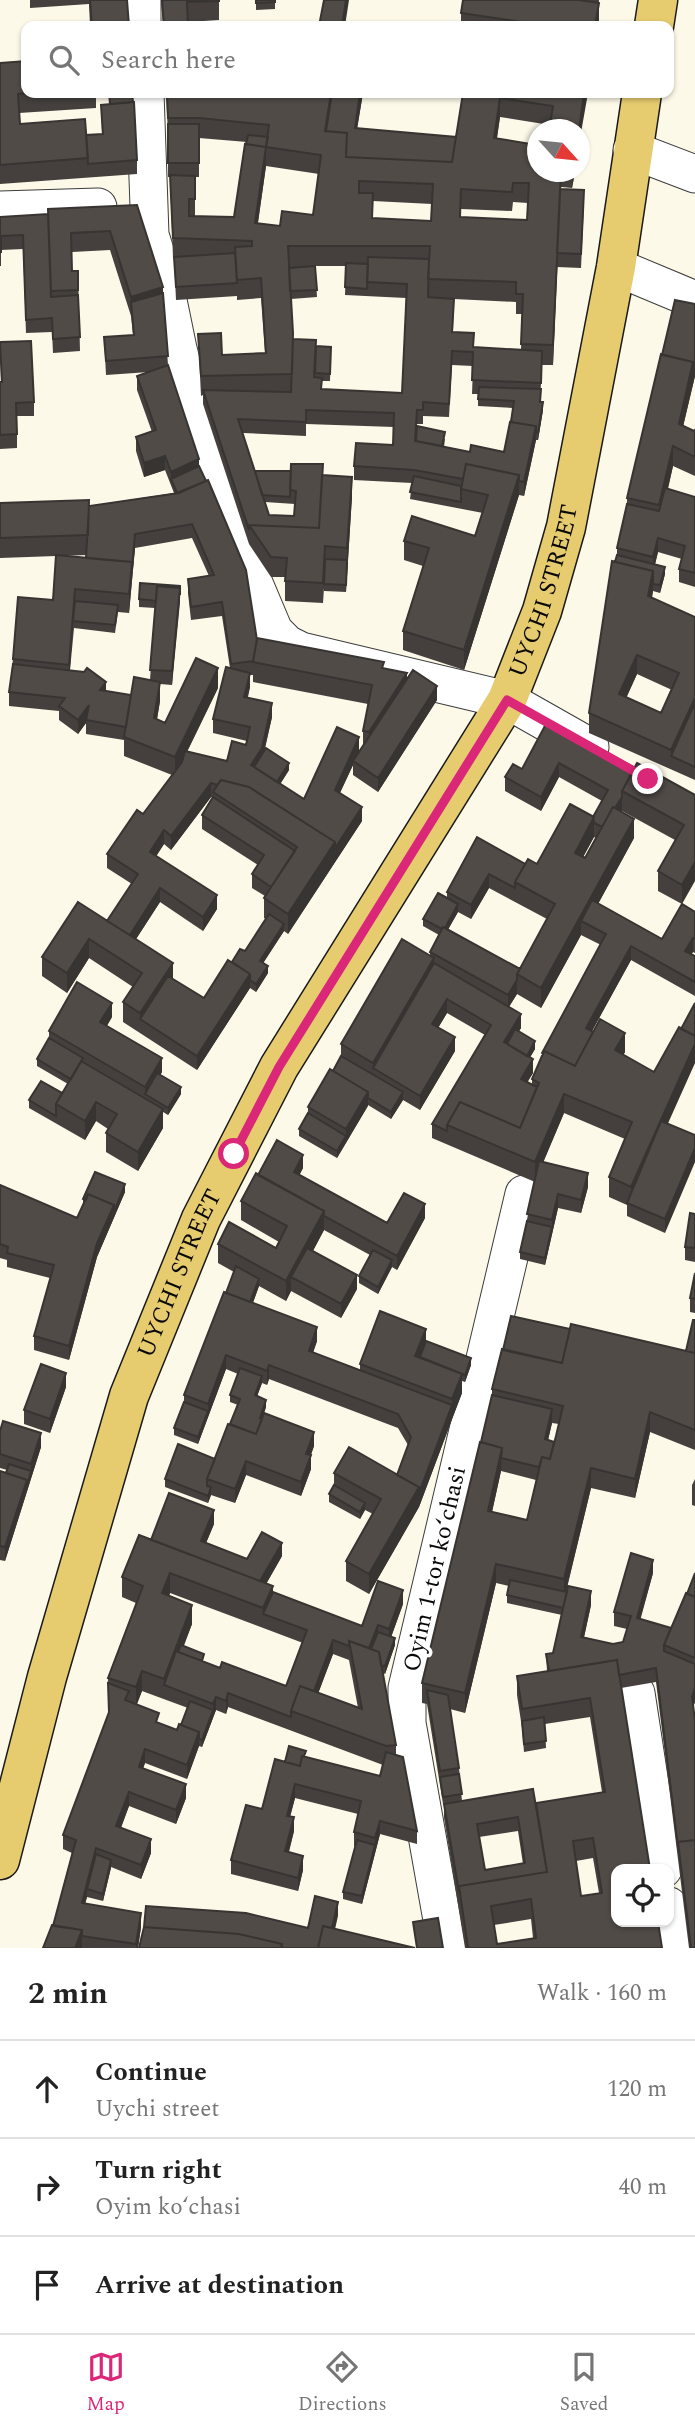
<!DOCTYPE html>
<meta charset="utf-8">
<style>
body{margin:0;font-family:Spectral,serif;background:#f2f2f2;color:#222}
.controls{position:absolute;right:21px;bottom:21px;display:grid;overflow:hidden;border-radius:14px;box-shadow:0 2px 5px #0004}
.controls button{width:63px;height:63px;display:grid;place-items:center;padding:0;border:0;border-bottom:2px solid #e0e0e0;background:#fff;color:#222;font:35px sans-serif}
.compass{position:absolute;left:527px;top:119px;width:63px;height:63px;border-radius:50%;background:#fff;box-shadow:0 2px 5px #0004;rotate:117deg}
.stop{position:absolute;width:21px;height:21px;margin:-16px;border:5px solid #db2777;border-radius:50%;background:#fff}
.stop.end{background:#db2777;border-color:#fff;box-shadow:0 2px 7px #0008}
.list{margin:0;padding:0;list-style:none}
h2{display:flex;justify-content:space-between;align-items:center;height:91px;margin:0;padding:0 28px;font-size:30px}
h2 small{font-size:23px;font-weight:400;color:#767676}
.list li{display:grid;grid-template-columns:46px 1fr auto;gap:21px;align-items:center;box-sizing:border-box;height:98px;padding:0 28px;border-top:2px solid #e0e0e0}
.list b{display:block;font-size:26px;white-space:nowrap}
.list p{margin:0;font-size:23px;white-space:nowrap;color:#767676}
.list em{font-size:23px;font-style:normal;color:#767676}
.icon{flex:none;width:38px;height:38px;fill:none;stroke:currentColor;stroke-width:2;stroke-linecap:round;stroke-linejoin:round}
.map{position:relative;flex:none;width:695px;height:1948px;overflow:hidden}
.search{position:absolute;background:#fff;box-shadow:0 2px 5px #0004;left:21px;right:21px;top:21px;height:77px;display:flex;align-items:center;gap:18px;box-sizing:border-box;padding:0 24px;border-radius:14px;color:#767676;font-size:26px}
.sheet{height:385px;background:#fff}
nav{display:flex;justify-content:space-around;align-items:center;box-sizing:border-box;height:98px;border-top:2px solid #e0e0e0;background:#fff;font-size:19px;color:#767676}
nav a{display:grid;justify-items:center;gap:4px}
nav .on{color:#db2777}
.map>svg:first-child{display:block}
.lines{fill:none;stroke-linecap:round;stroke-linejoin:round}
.minor-casing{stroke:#3c3c3c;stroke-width:39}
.major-casing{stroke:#1a1a1a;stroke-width:41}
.minor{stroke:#fff;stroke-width:37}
.major{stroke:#e6cc6f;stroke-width:38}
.wall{fill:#45403d;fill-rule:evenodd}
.shaded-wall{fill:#383432}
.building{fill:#504b47;stroke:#383432;stroke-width:2;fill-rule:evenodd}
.route{stroke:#db2777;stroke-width:9}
.labels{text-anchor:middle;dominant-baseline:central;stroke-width:7;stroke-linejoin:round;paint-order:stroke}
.street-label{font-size:24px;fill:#090909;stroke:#fff}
</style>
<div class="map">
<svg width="695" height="1948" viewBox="0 0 695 1948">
<rect width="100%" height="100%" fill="#fcf9e9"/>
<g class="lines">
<g class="minor-casing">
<path id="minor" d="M142,0V26
M145,93L150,235L163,276L178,349L215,491L274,631L287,644L301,651L507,700L590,747
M632,150L695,174
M0,210L98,207
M616,267L695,300
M636,1693L663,1869
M669,1906L675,1948
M447,1948L407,1723V1688L524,1194"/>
</g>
<g class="major-casing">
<g id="major">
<path d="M654,26L658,0"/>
<path id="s1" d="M0,1860L47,1677L129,1396L201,1219L279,1067L507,700L542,611L566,527L616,267L642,93"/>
</g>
</g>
<use href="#minor" class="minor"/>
<use href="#major" class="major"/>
</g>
<path class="wall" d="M30,0H127L129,26H90L89,4L30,8Z
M161,0H219V20L188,22V26H163Z
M256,0H275V9L256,10Z
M463,0H599L598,26H461V13Z
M0,63L26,93H96V108L19,113L20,124L86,135L102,134L101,105L137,160V174L0,184Z
M166,93H363L357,128L456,137L463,95L447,93H588L550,125L500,117L497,138L537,172H575L572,188L561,187V189L584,204L581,268L557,267V261L553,365H542L540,402L543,410L538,440H536L524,496L519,495L464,670L403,650V631L423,566L404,560V541L475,536L483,513L410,499L412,483L354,480V466L393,445L394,427L306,424V436L243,433L255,471L323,475L352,496L346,592L324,591V588L323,603L285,601V577H271L249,544L203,404V395L201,396L198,334L222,355L265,353L261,298L237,300V290V296L176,300L174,258H173L170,177H168V135ZM199,138L247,142L234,217L195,216V177H199ZM266,166L319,174L313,215L280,226L258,223ZM373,201L432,204L431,221L373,219ZM513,202L528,203L527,220L461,217V209L512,211ZM315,266H346L345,295L406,298L402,393L322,389V381H330L331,347L316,346L293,339L291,299L317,297ZM454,299L516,302V314H522L521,350L474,347L453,332ZM452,365L473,366L472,394H478V406L513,408L504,452H470L444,447L445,439L417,426V424H423V416L449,417ZM265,502L295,504L294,516L269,515Z
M137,205L163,293L168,365L199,466L257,640L384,668L407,678L437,700L378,792L353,775V765L340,793L362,821L288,934L284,931L263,963L268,973L256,992L250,988L197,1070L123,1022V1002L133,987L89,958L67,993L42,976V957L107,921L132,884L107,868V854L143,814L172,775L124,756V740L86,734V723L78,734L59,720V711L9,706V692L13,659L53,600L56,556L0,558V503L89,506L174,493L165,470L144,477L136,451V437L152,432L137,390V376L149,372L106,375L104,337L133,335L131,316L110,250L72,252V271H78L80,351L53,353L52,332L26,333L23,249L1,250V266H0V217L48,214ZM192,538L209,576L188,579V593L191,620L222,616L230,668L213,719V733L247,741L246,745L227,761L187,752L218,688L165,723L157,719L160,701V684L172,685L180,586L139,599V607L155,608L150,680L131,695L106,691L70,670L74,628L115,633L118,612L129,613L135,548ZM87,555L86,558L60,556ZM250,675H253V682L368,704L363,731V746L359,751L304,799L280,784L289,770L264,751L272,717L248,697L250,687ZM211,797H213L202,815V829L258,865L252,874V888L265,896L264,898V918L266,919L245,951L232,962L204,998L173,979L136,939L160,902L203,931L217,909L156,856L164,844L171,850Z
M695,304V376L683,426L694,431L695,430V476L673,466L668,489L695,497V587L679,582V569L682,559L658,552L655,565L665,574L660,593L653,591L652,598L695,617V780L589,733V713L617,555V548L627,504V498L662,355ZM637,674L672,690L661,713L626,698Z
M0,342L34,402V416H17V448L0,449V382H1Z
M548,720L635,768L695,795L682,904L658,891V871L675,840L622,811L621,812L634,838L598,904L662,939L695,912V953L693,952L691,954L695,956V996L631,960L592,1031L625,1052L623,1055L668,1124L665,1233L627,1216V1205L609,1197V1177L625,1139L564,1113L543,1162L588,1187L581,1213L558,1208L545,1265L520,1259V1252L535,1182L432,1138V1124L485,1035L447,1013L438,1028L455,1051L420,1110L403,1100L391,1119L368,1105L337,1158L299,1136V1129L308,1113V1107L333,1071L341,1056V1044L430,955V952L439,935L423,926V919L447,898V892L477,837L525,864H537L593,817L602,801L559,777L541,811L505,791V777L522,769ZM594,837L596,838L585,858L583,857ZM489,888L547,919L520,969L448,929L458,912L471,919ZM581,935L601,945L542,1053V1056L532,1079V1085L527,1082L533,1073L530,1057L535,1049L519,1031L521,1028L509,1007L517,994L541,1008Z
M112,1017L107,1026L162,1072L160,1075L181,1094L168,1115L163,1112V1128L138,1171L106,1152V1133L108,1129L96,1121L85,1140L29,1108V1100L62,1093L68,1084L37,1066V1059L49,1038V1031Z
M303,1168L299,1175L387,1223L425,1218L397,1270L392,1267L378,1294L359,1283V1276L370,1255L324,1230L313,1251L357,1289L341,1318L291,1291L286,1301L259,1286L253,1303L317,1341L313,1352L360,1370V1364L426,1341L471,1365L465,1382L462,1381V1393L419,1507L369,1594L346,1581V1561L373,1514L365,1510L360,1519L329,1502V1494L334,1485V1473L397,1475L408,1445L398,1428L269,1379L267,1385L262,1383L257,1396L266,1407L264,1413L314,1446L311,1455V1469L301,1496L246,1475L235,1503L211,1495L208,1503L165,1487V1479L215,1459L238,1405L230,1402V1395L238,1374L226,1369L198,1444L174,1435V1428L184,1402V1395L234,1272L218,1263V1244L276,1248L279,1242L241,1220V1201L258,1175Z
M0,1185L77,1218L83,1205V1199L125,1192L97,1257L69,1360L34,1350V1336L50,1278L7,1267V1260L0,1258Z
M695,1214V1262L685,1260V1247Z
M695,1273V1313L690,1312V1298Z
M695,1320V1450L650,1432L635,1498L591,1488L566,1592L591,1605L584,1637L613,1644L623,1642L627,1629L614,1626V1612L653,1573L640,1619L671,1628L687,1594L695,1573V1702L693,1707L695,1948H689L656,1682L621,1688L662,1948H465L444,1818V1804H443L427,1704L422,1703V1683L492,1395V1389L570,1329L686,1351ZM552,1423L559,1424L554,1442L548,1440ZM501,1471L536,1480L527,1520L492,1512ZM496,1583L509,1586L507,1595V1603L562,1615L553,1653L546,1654L547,1671L517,1676V1695L522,1728L524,1752L546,1748L545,1724L590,1717L602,1792L536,1809L462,1801L459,1768L450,1709L465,1713ZM518,1831L523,1864L485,1870L479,1837ZM593,1858L599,1893L581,1896L576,1861ZM531,1919L533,1938L497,1944L494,1925Z
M66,1387L50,1433L24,1424V1410Z
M0,1431L41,1447L5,1561L0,1560V1471L6,1473L7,1470L0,1468Z
M695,1479V1506L692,1505V1485Z
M214,1524L206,1543L247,1559L282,1556L266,1584L273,1592L362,1626L403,1604L391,1637L395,1645L385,1674L383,1673L396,1745V1755L417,1831V1844L380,1834L362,1904L343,1899V1892L356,1847L354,1846V1832L358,1814L295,1798L290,1816L294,1831L289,1852L303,1870L298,1891L231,1874V1860L262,1809L285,1762L306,1757L380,1776L383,1765L228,1707L226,1714L216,1710L202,1747L199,1746L187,1779L145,1763L143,1768L186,1798L176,1824L129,1806L121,1828L151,1853L141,1879L111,1867L103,1901L87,1897L85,1903L141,1927L138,1948H43L53,1926L72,1853L63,1849V1835L109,1713L108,1678L136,1603L122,1597V1577L151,1540ZM170,1593L303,1643L286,1686L220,1668L204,1662L183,1646L192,1624L169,1596ZM333,1654L349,1660L358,1708L318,1693ZM142,1691L188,1708L181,1725L177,1730L159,1724L136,1705Z"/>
<path class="shaded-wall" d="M346,0H349L345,26H342Z
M599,3V23L598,26H595Z
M360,93H363L355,142V128Z
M584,93H588L579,144V130Z
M500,98V117L494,157V138Z
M266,147V166L255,242V223Z
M561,172V187L553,365V345Z
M572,172H575L572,188Z
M163,287V307L131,302V316V297Z
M693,362H695V376L679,444V424Z
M543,402V410L538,440V433Z
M536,426V440L524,496V482Z
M673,446V466L659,525V505Z
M165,456V470L144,477V463Z
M199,459V473L171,479V472Z
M519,475V495L464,670V650Z
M352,477V496L346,592L347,548Z
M135,534V548L129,613V594Z
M658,538V552L653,571V557Z
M665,567V574L660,593V585Z
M653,571V591L648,616V596Z
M180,588V602L172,685V671Z
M75,589V609L73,621L69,684V665Z
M637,655V674L619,714V694Z
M218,668V688L175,776V757Z
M250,673V687L244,710V697Z
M407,673V692L369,752V732Z
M106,682V695L100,690Z
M160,682V701L154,737V718Z
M437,686V700L378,792V778Z
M695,698V717L671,756V750Z
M272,703V717L262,762L254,774L251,765Z
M89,705L86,723L78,734V720Z
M359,737V751L353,761V765L335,803V790Z
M289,763V770L274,794V786Z
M559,763V777L541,811V797Z
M211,783V797L171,850V836Z
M622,797V811L604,842V829Z
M362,807V821L288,934V914L335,842Z
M594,817V837L575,872V853Z
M634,819V838L587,924L581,921V935L541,1008V988Z
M164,830V844L150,866V852Z
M695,862V881L682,904V885Z
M489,874V888L471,919V905Z
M160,888V902L127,953V939Z
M217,895V909L203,931V917Z
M458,904V912L444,937V930Z
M284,924V931L260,968V961Z
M693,938V952L685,965V951Z
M89,939V958L67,993V973Z
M631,946V960L586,1042V1028Z
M434,958V977L373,1068V1063Z
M173,963V983L140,1019V1013Z
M268,966V973L256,992V984Z
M250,974V988L197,1070V1056Z
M517,980V994L508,1008V995Z
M447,999V1013L432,1038V1024Z
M112,1003V1017L100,1036V1022Z
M521,1014V1028L507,1051L504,1042Z
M625,1033V1052L615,1070V1050Z
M455,1037V1051L420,1110V1096Z
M535,1041V1049L524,1068V1061Z
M695,1044V1063L631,1206V1187Z
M162,1058V1072L148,1096L145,1094V1087Z
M533,1059V1073L521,1093V1079Z
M181,1087V1094L168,1115V1108Z
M368,1092V1106L346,1143V1129Z
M403,1092V1100L391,1119V1112Z
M564,1094V1113L535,1182V1162Z
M96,1102V1121L85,1140V1121Z
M163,1109V1128L138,1171V1152Z
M346,1136V1143L337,1158V1151Z
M695,1148V1162L665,1233V1219Z
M303,1155V1168L294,1186V1172Z
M588,1173V1187L581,1213V1200Z
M125,1184V1192L97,1257L69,1360V1346L97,1243L114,1205Z
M558,1194V1208L545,1265V1258L552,1227V1220Z
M425,1204V1218L397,1270V1256Z
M324,1211V1230L297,1280L291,1277V1291L286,1301V1281Z
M392,1260V1267L378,1294V1287Z
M357,1275V1289L341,1318V1304Z
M259,1279V1286L248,1315V1308Z
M317,1327V1341L309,1365V1351Z
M426,1329V1348L422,1358L415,1356Z
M226,1355V1369L198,1444V1437L208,1411V1404Z
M471,1358V1365L465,1382V1375Z
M269,1365V1379L267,1385V1371Z
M66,1373V1387L50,1433V1419Z
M462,1374V1393L452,1419V1399Z
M262,1376V1383L255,1402V1395Z
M266,1400V1407L260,1425V1418Z
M452,1405V1419L419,1507L369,1594V1574Z
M552,1409V1423L545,1453V1439Z
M650,1412V1432L635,1498V1479Z
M314,1432V1446L306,1467V1454Z
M41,1433V1447L5,1561V1547L27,1480L31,1471V1464Z
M502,1448L501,1471L488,1530V1511Z
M311,1455V1469L301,1496V1482Z
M246,1461V1475L235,1503V1489Z
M591,1468V1488L564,1599V1579Z
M211,1487V1495L208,1503V1496Z
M365,1503V1510L360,1519V1512Z
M214,1510V1524L201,1555V1541Z
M282,1543V1556L257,1600V1586Z
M653,1560V1573L637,1632V1618Z
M496,1564V1583L465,1713V1693Z
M170,1573V1593L162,1613V1593Z
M273,1586V1606L263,1614V1628V1608Z
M403,1590V1604L389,1643V1629Z
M591,1591V1605L581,1651V1637Z
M192,1605V1624L179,1659L164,1685V1679Z
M378,1625V1639L367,1660V1653Z
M395,1638V1645L385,1674V1666Z
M333,1640V1654L312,1710V1696Z
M142,1671V1691L136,1707V1687Z
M695,1688V1702L692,1710V1696Z
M228,1693V1707L226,1714V1701Z
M216,1697V1710L202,1747V1740L213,1710V1704Z
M199,1732V1746L187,1779V1765Z
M145,1749V1763L139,1781V1767Z
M186,1784V1798L176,1824V1810Z
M295,1784V1798L287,1829V1816Z
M129,1792V1806L116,1840V1826Z
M294,1817V1831L285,1865V1851Z
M380,1821V1834L362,1904V1896L375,1845V1838Z
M151,1839V1853L141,1879V1865Z
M96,1848V1862L87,1889V1897L82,1916V1903Z
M303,1856V1870L298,1891V1878Z
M111,1860V1868L103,1901V1894Z
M338,1902V1916L331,1947V1933Z
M141,1913V1927L138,1948H136Z
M82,1930V1948H75Z"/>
<path class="building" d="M90,0H127L129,26H92Z
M162,0H219V1L187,2L188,26H164Z
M256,0H275V2L256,3Z
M324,0H346L342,26H319Z
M463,0H579L599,3L595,26H548L461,13Z
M26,61V93H31L18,94L20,124L85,119L88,158L0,165V63Z
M109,93H132L133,102L110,104Z
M167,93H331L325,131L347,133L346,157L452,162L463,93H584L579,130H549L553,106L500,98L494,138L537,145V172H561L553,345L521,344L523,294H516V282L428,279L430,246H288L293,333L292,374L201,376L198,334L221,333L222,355L266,353L261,278L237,280L235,247L252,246V241L173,238L170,175L195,176V199H189V216L234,217L245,144L266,147L269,125L199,118H168ZM266,147L321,155L313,215L282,211L280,226L255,223ZM359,181L433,184L431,221L372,218L373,193H359ZM513,183H529L527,220L460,217L461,189L512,192Z
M332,93H360L355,128L456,137L452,162L346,157L347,133L326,131Z
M134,102L137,160L88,164L86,135L103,134L101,105Z
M168,124H199V163H168Z
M248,135L268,137L266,147L246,144Z
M560,189L584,190L581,254L557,253Z
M137,205L163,287L131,297L110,231L71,233L72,271H78V290L51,291L48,209Z
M48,214L51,297L78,295L80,337L53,339L52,318L26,320L23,235L1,236V252H0V217Z
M235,253L237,283L176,287L174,257Z
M368,257L429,259L428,297L454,299L452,332L474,333L473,347L542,351L541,383L472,380L473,352L452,351L449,404L423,402V410H417L415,441L470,452L471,445L504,452L510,422L536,426L524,482L519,481V475L466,464L463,479L414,470L354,466L356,443L393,445L394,413L306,410V422L238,419L269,515L294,516L296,491L290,490L291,464H323L319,528L249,525V530L203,390L291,392L293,339L316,340L314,377L322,378L321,389L402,393L407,284L367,282Z
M346,263L368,264L367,289L345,287Z
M315,266L317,290L290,291L289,268Z
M163,293L168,356L106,361L104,337L134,335L131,302Z
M675,300L695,304V362L693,368V362L662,355Z
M31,341L34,402L16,403L17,434L0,435V382H2L0,342Z
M316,346L331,347L330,374L315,373Z
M661,354L693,362L679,424L694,431L695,430V457L673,446L659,505L627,498Z
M168,365L199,459L171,472L165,456L144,463L136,437L156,430L137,376Z
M479,387L541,389L540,402H543L538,433H536V426L511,422L514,401L478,399Z
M417,426L445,432L442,446L416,441Z
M466,464L519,475L464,650L403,631L429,548L404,541L412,516L475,536L488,495L461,489Z
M199,466L206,481L177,493L171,479Z
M255,471H291L290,497L262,495Z
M322,475L352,477L347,548L325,546L323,583L285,581L287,558L271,557L249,525L319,528Z
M414,476L461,486V502L410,492Z
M208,480L246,570L257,640L253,661L231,664L222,602L191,607L188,579L214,575L192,524L135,534L132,568V562L86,558L89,506L179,493Z
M665,488L695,497V573L679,569L685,546L658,538L653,557L617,548L627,504L659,511Z
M89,500L88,535L0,538V503Z
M56,555L132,562L129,594L75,589L69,665L13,659L18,597L53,600Z
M617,555L665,567L660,585L653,584V571L615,562Z
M325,559L347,560L346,585L324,584Z
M612,561L653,571L648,596L695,617V698L671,750L589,713ZM637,655L679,673L661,713L619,694Z
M140,583L180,586V595V588L157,586L156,601L139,599Z
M157,586L180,588L172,671L150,670Z
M75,601L118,605L115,625L73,621Z
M257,638L384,662L382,668L407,673L369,732L363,731L372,685L253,662Z
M196,658L218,668L175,757L124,737L134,677L160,682L154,718L165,723Z
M13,664L84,672L87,668L106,682L100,690L131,695L126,727L86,720L89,705L78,720L59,706L65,698L9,692Z
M226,667L250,673L244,697L272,703L262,748L251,765L304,799L337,727L359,737L335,790L362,807L335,848V842L249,787L221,780L217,785L211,783L171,836L164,830L150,852L217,895L203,917L160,888L130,935L107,921L138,874L107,854L137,810L143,814L182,762L185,751L227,761L232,741L246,745L250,727L213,719Z
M413,670L437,686L378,778L353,761Z
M693,707L695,708V767L671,756Z
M548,720L635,768L622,791V797L615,808L613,807L602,827L594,823L593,817L608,790L559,763L541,797L505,777L513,764L522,769Z
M266,748L289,763L277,782L254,767Z
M637,763L695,795V862L682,885L658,871L684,825L622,791Z
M221,780L249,787L335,842L288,914L264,898L297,847L213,792Z
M213,797L295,851L271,887L252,874L264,855L202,815Z
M570,804L594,817L575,853L585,858L613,807L634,819L541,988L517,974L555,904L515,882L528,859L537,864Z
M477,837L525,864L515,882V888L489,874L471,905L447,892Z
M438,893L458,904L445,928L443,927L442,929L423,919Z
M592,900L662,939L682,904L695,912V939L693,938L685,951L695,956V982L631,946L586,1028L593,1032L575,1066L544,1051L543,1054L542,1053L606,934L581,921Z
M78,902L173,963L140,1013L123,1002L142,973L89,939L67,973L42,957Z
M269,914L284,924L260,961L268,966L256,984L250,980V974L232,962L240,949L245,951Z
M443,927L520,969L517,974V980L508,995L430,952Z
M402,939L434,958L373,1063L341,1044Z
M228,960L250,974L197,1056L140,1019L168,976L204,998Z
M434,963L521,1014L504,1042L533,1059L521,1079L537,1087L520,1128L460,1102L447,1125V1131L432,1124L491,1025L447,999L432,1024L455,1037L420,1096L373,1068Z
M77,982L112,1003L100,1022L162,1058L145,1087L49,1031Z
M695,1003V1036L681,1029Z
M600,1019L625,1033L615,1050L654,1072L679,1027L695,1036V1044L631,1187L609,1177L632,1122L564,1094L535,1162L447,1125L460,1102L520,1128L539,1083L532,1079L544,1051L575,1066Z
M515,1029L535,1041L527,1056L507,1044Z
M49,1038L83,1058L71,1079L37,1059Z
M341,1056L403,1092L391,1112L368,1098V1092L333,1071Z
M81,1061L163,1109L138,1152L106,1133L117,1114L96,1102L85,1121L56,1104Z
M330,1069L368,1092L346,1129L308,1107Z
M157,1073L181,1087L168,1108L145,1094Z
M41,1081L62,1093L56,1104V1116L29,1100Z
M308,1113L346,1136L337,1151L299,1129Z
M661,1121L695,1135V1148L665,1219L627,1203Z
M277,1140L303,1155L294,1172L387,1223L404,1193L425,1204L397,1256L324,1216V1211L258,1175Z
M539,1161L588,1173L581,1200L558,1194L552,1220L527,1214Z
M95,1172L125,1184L114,1212V1205L88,1194L86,1200L83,1199Z
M256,1173L324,1211L286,1281L218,1244L229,1222L276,1248L287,1226L241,1201Z
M0,1185L77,1218L88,1194L114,1205L97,1243L69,1346L34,1336L54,1265L7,1253L8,1247L0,1244Z
M690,1213L695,1214V1248L685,1247Z
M527,1221L552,1227L545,1258L520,1252Z
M307,1248L357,1275L341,1304L291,1277Z
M373,1250L392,1260L378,1287L359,1276Z
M236,1266L259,1279L250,1302L226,1293Z
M695,1273V1299L690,1298Z
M224,1292L317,1327L309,1351L452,1405L419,1493V1487L397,1475L411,1437L398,1414L269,1365L267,1371L226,1355L208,1404L184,1395Z
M380,1311L426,1329L415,1356L462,1374L452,1399L360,1364Z
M511,1316L570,1329L562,1363L503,1350Z
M693,1320H695V1353L686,1351Z
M571,1324L695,1353V1430L650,1412L635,1479L591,1468L564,1579L496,1564L465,1693L422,1683L480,1442L502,1448L488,1511L527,1520L542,1457L550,1459L556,1436L563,1406L492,1389L502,1349L562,1363Z
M426,1341L471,1358L465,1375L420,1357Z
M41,1364L66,1373L50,1419L24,1410Z
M240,1368L262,1376L255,1395L266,1400L260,1418L262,1419L256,1434L230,1424L240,1399L230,1395Z
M492,1395L552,1409L545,1439L554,1442L550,1459L542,1457L539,1467L501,1458L502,1448L481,1442Z
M184,1402L208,1411L198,1437L174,1428Z
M264,1413L314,1432L306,1454L311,1455L301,1482L246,1461L235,1489L207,1479L228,1424L256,1434Z
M3,1421L41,1433L31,1464L0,1454V1431Z
M178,1444L215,1459L207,1479V1486L211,1487L208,1496L165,1479Z
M349,1447L419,1487L369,1574L346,1561L381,1499L334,1473Z
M9,1464L31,1471L27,1486V1480L6,1473Z
M0,1471L27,1480L5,1547L0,1546Z
M334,1485L365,1503L360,1512L329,1494Z
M169,1493L214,1510L201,1541L247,1559L262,1532L282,1543L260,1581L151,1540Z
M139,1535L273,1586L263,1608L170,1573L162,1593L192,1605L164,1679L142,1671L136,1687L108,1678L143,1586L122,1577Z
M631,1553L653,1560L637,1618L671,1628L664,1645V1651L695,1664V1688L692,1696L695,1721V1840L678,1842V1847L656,1668L619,1675L617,1660L549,1671L546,1654L553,1653L568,1586L591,1591L581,1637L613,1644L623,1642L631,1616L614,1612Z
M695,1573V1597L687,1594Z
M510,1580L567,1592L563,1608L507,1595Z
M378,1581L403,1590L389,1629L378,1625L369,1648L349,1641V1646L333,1640L314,1691L300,1686L291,1711V1717L228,1693L226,1701L216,1697L213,1704L164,1685L176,1651L220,1668L222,1662L286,1686L307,1630L263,1614L273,1592L362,1626Z
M686,1593L695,1597V1658L664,1645Z
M378,1632L395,1638L385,1666L381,1665L379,1652L371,1649Z
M349,1641L379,1652L396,1745L386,1746L291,1711L300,1686L362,1709Z
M181,1645L204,1654L202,1661L178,1652Z
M617,1660L650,1869H616V1922H658L662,1948H468L459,1886L547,1872L536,1803L605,1792L590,1698L522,1709L517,1676ZM593,1838L602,1893L581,1896L573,1841ZM531,1899L536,1938L497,1944L491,1906Z
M108,1683L129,1691L125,1700L159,1713L156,1722L177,1730L179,1724L199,1732L187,1765L145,1749L139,1767L186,1784L176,1810L129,1792L116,1826L151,1839L141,1865L96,1848L82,1903L141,1913L136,1944L82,1936V1930L53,1926L76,1840L63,1835L109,1712Z
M427,1690L448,1695L459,1768L440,1771Z
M190,1701L213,1710L202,1740L199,1739V1732L181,1725Z
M544,1717L546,1741L524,1744L522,1721Z
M289,1746L306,1751L304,1756H302L300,1766L285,1762Z
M386,1752L403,1757L417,1831L380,1821L375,1838L354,1832L361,1801L295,1784L287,1816L294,1817L285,1851L303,1856L298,1878L231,1860L246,1805L262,1809L275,1759L300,1766L302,1756L380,1776Z
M459,1774L462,1794L443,1797L440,1777Z
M533,1789L547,1872L459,1886V1892L444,1804ZM518,1817L525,1863L485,1870L477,1824Z
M357,1840L375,1845L362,1896L343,1892Z
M695,1840V1948H691L678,1842Z
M96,1854L111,1860L103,1894L87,1889Z
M315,1896L338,1902L332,1928L323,1926L318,1948H282V1944L239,1934L144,1927L146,1906L246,1913L308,1928Z
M438,1918L443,1948H417L413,1922Z
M52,1925L82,1930L75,1948H43Z
M323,1926L415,1948H318Z
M144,1927L239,1934L282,1944L281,1948H139Z"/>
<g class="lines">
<path class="route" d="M234,1154L279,1067L507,700L648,779"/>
</g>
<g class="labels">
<g class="street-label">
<text stroke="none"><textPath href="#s1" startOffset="1391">UYCHI STREET</textPath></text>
<text stroke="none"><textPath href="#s1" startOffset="614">UYCHI STREET</textPath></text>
<text transform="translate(435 1569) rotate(-77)">Oyim 1-tor koʻchasi</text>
</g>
</g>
</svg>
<div class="controls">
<button><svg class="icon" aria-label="locate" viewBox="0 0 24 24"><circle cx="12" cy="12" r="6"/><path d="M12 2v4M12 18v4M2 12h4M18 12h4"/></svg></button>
</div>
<svg class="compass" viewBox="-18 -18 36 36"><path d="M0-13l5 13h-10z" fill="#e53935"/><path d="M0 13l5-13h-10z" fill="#767676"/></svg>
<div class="stop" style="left:234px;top:1154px"></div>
<div class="stop end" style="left:648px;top:779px"></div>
<div class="search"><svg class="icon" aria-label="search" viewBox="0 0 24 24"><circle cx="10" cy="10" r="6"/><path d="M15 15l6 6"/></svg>Search here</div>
</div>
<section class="sheet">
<h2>2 min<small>Walk · 160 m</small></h2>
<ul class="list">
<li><svg class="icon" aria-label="ahead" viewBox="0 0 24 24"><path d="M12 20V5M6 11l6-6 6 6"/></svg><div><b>Continue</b><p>Uychi street</p></div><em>120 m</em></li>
<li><svg class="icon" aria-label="right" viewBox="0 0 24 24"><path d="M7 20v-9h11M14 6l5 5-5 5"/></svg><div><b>Turn right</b><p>Oyim koʻchasi</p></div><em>40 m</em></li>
<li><svg class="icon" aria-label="arrive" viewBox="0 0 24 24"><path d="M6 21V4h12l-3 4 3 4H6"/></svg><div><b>Arrive at destination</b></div></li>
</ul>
</section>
<nav>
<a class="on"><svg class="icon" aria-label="map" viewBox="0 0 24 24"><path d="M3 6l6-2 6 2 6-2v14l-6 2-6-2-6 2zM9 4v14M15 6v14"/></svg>Map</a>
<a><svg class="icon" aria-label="directions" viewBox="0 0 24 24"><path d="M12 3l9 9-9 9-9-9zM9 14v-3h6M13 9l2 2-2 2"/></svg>Directions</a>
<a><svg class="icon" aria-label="saved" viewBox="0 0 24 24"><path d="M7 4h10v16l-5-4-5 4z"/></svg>Saved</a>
</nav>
